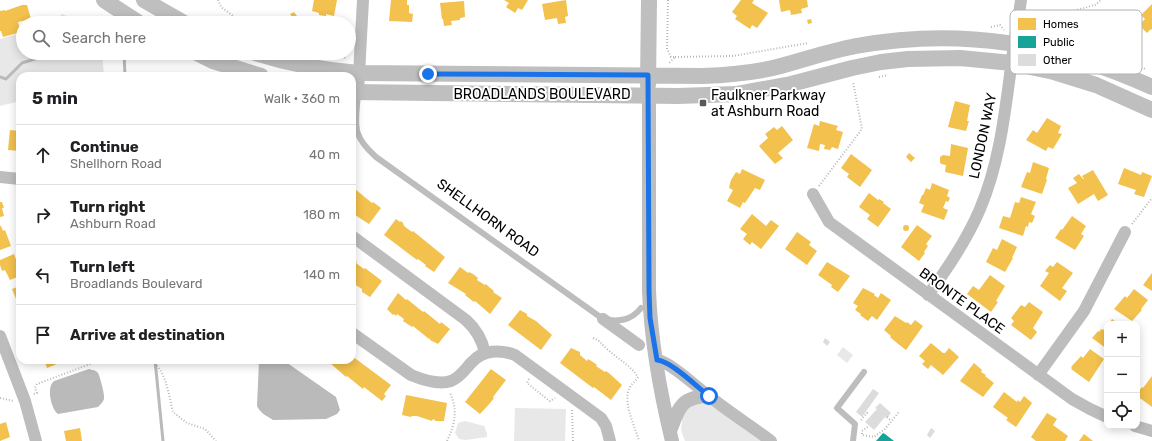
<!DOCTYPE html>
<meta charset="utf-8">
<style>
body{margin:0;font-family:Rubik,sans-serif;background:#f2f2f2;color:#202124}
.controls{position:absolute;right:12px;bottom:12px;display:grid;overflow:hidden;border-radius:8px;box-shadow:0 2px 10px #0003}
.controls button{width:36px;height:36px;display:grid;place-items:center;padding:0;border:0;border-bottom:1px solid #e0e0e0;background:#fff;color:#202124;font:20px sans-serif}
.stop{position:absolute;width:12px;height:12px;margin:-9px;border:3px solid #1a73e8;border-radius:50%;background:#fff}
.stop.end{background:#1a73e8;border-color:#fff;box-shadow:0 1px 4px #0008}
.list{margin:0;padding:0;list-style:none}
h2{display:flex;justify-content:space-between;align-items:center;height:52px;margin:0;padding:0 16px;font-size:17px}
h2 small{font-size:13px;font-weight:400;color:#757577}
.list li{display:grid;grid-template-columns:26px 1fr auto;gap:12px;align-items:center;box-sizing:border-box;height:60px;padding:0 16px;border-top:1px solid #e0e0e0}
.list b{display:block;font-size:15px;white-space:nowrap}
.list p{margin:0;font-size:13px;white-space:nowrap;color:#757577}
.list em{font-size:13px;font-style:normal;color:#757577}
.icon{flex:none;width:22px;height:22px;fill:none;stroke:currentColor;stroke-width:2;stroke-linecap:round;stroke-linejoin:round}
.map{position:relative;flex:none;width:1152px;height:441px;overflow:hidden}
.search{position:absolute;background:#fff;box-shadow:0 2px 10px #0003;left:16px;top:16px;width:340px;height:44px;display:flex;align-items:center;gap:10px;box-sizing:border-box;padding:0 14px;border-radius:22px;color:#757577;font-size:15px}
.panel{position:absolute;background:#fff;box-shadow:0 2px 10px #0003;left:16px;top:72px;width:340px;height:292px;border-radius:12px}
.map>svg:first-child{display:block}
.green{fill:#e8e8e8}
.water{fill:#bababa}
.homes{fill:#f2c14e}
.public{fill:#17a398}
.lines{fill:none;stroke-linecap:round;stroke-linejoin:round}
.stream{stroke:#bababa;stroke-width:3}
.building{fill:#dcdcdc}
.path{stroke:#b8b8b8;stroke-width:2;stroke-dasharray:1 2;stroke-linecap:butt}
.service{stroke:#bdbdbd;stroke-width:6}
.minor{stroke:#bdbdbd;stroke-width:12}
.tertiary{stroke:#bdbdbd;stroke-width:14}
.secondary{stroke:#bfbfbf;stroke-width:16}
.route{stroke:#1a73e8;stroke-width:5}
.poi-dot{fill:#595959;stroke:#fff;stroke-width:1.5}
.labels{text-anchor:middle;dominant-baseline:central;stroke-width:4;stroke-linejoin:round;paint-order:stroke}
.street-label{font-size:14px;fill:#000;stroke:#fff}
.poi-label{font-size:14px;fill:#000;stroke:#fff;text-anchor:start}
.key{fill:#fff;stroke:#b2b2b2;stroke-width:1}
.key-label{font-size:11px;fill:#000}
</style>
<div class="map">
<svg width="1152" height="441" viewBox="0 0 1152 441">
<rect width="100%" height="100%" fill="#fff"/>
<path class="green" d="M62,14L83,23H54Z
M23,32V53H102L104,76H20V101L0,106V39Z
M843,347L853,355L847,363L837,355Z
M708,403L763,441H685L681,430L683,413L694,405Z
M515,408L566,409L565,441H514Z
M465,421L484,426L487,433V437L466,440L459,439L455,433L458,423Z"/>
<path class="water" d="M259,360H283L336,397L340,410L337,414L326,419L273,420C267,416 260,413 257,406Z
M89,369C92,370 96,370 98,373C100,377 105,395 104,399C103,402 100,405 98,407L58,414C51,409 46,387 54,381Z"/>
<path class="homes" d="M314,0H337L334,16L326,14V16L319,15V13L312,11Z
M391,0H407V5H409V13L413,14L412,22L389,21Z
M504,0H528L522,10L518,8L515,13L506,7L509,3Z
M566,0L568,16L565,17L566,23L558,24L557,18L545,20L542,4Z
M741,0H754L752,3L768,13L757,28L752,25L750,29L735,19L737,16L732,12Z
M779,0H807L808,7L801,9L802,13L791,15L790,10L781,12Z
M464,1L465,17L460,18V20L451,21L452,25L444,26L443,19H442L440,3Z
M1152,4V30L1151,29L1147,33L1139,25L1145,19L1141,15Z
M22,5H27L31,19L18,22L21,32L3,37L1,31H0V11L5,10V11Z
M294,12L297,16L293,18L290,14Z
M811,19L812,23L808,24L807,20Z
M955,101L970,105L967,121H969L966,131L948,127Z
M1047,118L1061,126L1058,133L1062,134L1053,149L1048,147L1046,151L1026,140L1033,130L1037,133Z
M820,121L838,126L836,130L843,132L838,149L832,147L830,150L824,149L825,145L820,144L819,151L807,148L814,124L819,126Z
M782,126L793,140L778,153L783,158L775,164L759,146L768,138L765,134L774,127L777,130Z
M10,130L20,131L19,151L8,150Z
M951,144L968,148L963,176L945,172L946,165L941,164L940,162V157L943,155L950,156Z
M909,153L915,158L911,162L906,157Z
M851,154L872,170L860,187L847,177L849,174L841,168Z
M1033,162L1049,168L1046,179L1047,180L1042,194L1021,187L1027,172L1030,173Z
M1124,168L1141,175L1142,172L1152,176L1144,197L1134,194L1136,190L1118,184Z
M742,169L765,180L760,190L755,188L745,203L743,202L740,208L727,201L733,190L729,188L731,180L736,172L740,174Z
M1093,170L1108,195L1098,201L1094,194L1078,204L1068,188L1077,183L1073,178L1079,174L1083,179H1084L1082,176Z
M932,183L949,190L947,196L950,198L948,202L946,201L943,208L948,210L944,220L921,212L924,205L919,203L922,195H923L926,188L930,190Z
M352,188L354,190L355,189L372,203L373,202L381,208L369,224L352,213Z
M869,193L878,200L879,199L884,202L883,203L891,209L878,227L867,219L870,215L859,207Z
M1021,197L1036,202L1031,214L1035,216L1032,223L1029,222L1028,227L1026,226L1023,236L999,228L1003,216L1010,218L1015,202L1019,203Z
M0,202H2L4,208H2L4,216L0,217Z
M752,214L766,226L771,220L779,226L761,249L752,242L750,245L743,239L747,234L740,229Z
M1072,216L1086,226L1081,234L1084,236L1075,250L1055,238L1061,229L1062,230Z
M396,219L400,222L401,221L403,223L404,226L412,232L413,231L445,257L434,272L425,266L426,265L418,259L417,260L384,235Z
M903 228a3 3 0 1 1 6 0a3 3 0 1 1-6 0Z
M917,225L932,236L926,244L928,246L924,252L925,253L919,261L901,247Z
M0,226H1L3,231L5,230L11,246L0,250Z
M797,232L811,242L809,245L817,251L807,265L785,249Z
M1002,239L1017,247L1012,258H1013L1005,272L986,262L993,248L997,250Z
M14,254L20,270L18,271L20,276L10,280L5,270L2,271L0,265V260Z
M352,258L357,262L356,263L364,269L365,268L382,281L370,297L362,292V289L354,284V285L352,284Z
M827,262L850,276L838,292L831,287L832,285L818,275Z
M1057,262L1073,273L1062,288L1067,291L1060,301L1040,286L1049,273L1045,271L1050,265L1053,267Z
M460,267L468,273L469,272L473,274L478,278L477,280L485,285L486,284L489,287L494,291L493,292L502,298L490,314L475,301L474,302L465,295L466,294L448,283Z
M1152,273V291L1143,285Z
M990,275L1005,286L996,301L998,302L991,312L967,294L973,286L979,290Z
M20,286V298L16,299L12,289Z
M863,288L875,294L874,295L878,298L881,293L891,300L877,320L872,316L868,321L860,315L861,314L855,310L858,306L853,303Z
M1134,289L1148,300L1141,309L1142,310L1132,321L1114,309L1125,296L1127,298Z
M398,293L406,300L407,299L423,312L424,311L440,324L441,322L450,329L438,344L430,340V338L429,339L413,326L412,327L403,321L404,319L397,314L396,316L394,314L393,315L387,309Z
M1029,302L1043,312L1033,328L1037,332L1031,340L1011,325L1014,321L1011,318L1021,305L1025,307Z
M520,310L527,314V316L536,321L552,335L541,350L508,325Z
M895,316L906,323L907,322L911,325L915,320L923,326L906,350L897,343L890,337L891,336L884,330Z
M1112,319L1119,324H1109Z
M1107,325V349L1092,338L1098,331L1099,332L1101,329L1103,330Z
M931,343L943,353H945L949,348L959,357L943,375L931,365L928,369L922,364L925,361L919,356Z
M571,348L580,352V355L587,361L588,359L593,362L597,365L596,366L605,372L606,371L610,374L622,385L611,400L594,387L593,388L560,363Z
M1090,349L1104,359L1089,382L1071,369L1072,368L1071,367L1081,356L1083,358Z
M352,356L391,385L384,394L386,396L382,401L364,387L363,389L347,376L346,377L330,363L332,360H352Z
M44,360H61L62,362L47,368Z
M974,363L982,370L981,372L986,375L985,376L994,383L983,397L960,381Z
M491,369L506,380L493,397L494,398L491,402L480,414L465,402Z
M1152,376V407L1137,396L1138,392L1142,387L1143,388Z
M1004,392L1017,402L1018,400L1020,402L1024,396L1032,403L1016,427L1006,420L1008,418L993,407Z
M406,395L447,403L444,421H436L433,419L432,421L417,416H412L411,417L402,415Z
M1047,413L1057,419L1053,425L1068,436L1065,441H1036L1031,437Z
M6,422L10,437L0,441V424Z
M80,428L82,441H66L64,431Z
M1084,434L1093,441H1079Z"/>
<path class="public" d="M883,433L885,434L894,441H876Z"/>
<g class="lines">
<path class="stream" d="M71,53L79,58L86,53
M124,53L125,76
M0,77L6,79L22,63L54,53
M155,360L163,441"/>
</g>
<path class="building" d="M825,338L830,342L827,346L823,342Z
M873,389L879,393L862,417L856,412Z
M880,403L891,413L887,418L885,417L874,430L865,422L877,409L875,408Z
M931,428L935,431L930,438L927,435Z"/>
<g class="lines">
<path class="path" d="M218,0L221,7L243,23
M668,0L667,49L671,57H675L669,63
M991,27L1000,25L1004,30
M1033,30L1044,36
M1027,34L1042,22L1050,17L1095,5L1101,0
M1056,39L1092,47L1145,69
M340,53L345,58
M675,57L733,56L808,43
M879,77L888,75
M819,186L862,129L853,82
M1132,224L1152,198
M593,338C600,340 602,345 607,349C618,359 630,365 638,377C635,382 631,384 629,389C623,403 635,427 639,441
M150,360C166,368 169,397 173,412L187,423L205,429L216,441
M529,379L527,383L547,399L550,401L555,398
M34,394L37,393L35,388L37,384L101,360
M0,398L14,401
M572,410L573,441
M887,417L891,421
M861,420L867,413L866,412
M862,431L869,426
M862,433V435L874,437L885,429L899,412
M447,441C455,424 458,410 450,393"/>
<path class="service" d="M358,93C356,124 350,134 376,157L603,319C618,322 631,321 641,308
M853,441L855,424L837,408L864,372"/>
<path class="minor" d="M358,93L363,0
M0,177L20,179
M813,194L829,222L1072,399L1090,409L1107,417
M352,236L466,320C476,329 482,339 485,353
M928,295C948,268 967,240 980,209C1002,157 1006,101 1014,45C1016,30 1019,15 1021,0
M603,319L639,345
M352,333L411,375C423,380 439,385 451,381C461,377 465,369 472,362C483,350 500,349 515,355L601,418L606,426L610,441
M0,336L25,401L36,441
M657,360C671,362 696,387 709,396C729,412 751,426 771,441
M1038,375L1084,311L1125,232
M1135,426L1152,431"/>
<path class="tertiary" d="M649,95V291C651,341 660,392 672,441
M670,431C679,407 681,397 709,396"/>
<path class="secondary" d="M104,0L139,23
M144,0L184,23
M197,53L213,61L261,76
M255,53C289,64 323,70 359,73L702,76C727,75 753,73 777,67C804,60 829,51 856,46C960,27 1056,43 1152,87
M648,85L649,0
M352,92L678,96L736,94L791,84L852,68L881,62L908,59L960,58L1012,63L1054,72L1096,85L1152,110"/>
</g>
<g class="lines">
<path class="route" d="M428,74L648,75L649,291L650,318L657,360C671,361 697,387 709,396"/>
</g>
<rect class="poi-dot" x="699" y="99" width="8" height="8" rx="2"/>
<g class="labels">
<g class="street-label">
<text x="542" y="94">BROADLANDS BOULEVARD</text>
<text transform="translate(983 136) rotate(-78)">LONDON WAY</text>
<text transform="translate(488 218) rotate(36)">SHELLHORN ROAD</text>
<text transform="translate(962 301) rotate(36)">BRONTE PLACE</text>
</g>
<g class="poi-label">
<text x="711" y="95">Faulkner Parkway<tspan x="711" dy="16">at Ashburn Road</tspan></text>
</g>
</g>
<rect x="1010" y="10" width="132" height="64" rx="6" class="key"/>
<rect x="1018" y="18" width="18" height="12" fill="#f2c14e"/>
<rect x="1018" y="36" width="18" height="12" fill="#17a398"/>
<rect x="1018" y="54" width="18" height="12" fill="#dcdcdc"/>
<g class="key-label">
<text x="1043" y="28">Homes</text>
<text x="1043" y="46">Public</text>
<text x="1043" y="64">Other</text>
</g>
</svg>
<div class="controls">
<button>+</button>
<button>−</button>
<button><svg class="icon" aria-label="locate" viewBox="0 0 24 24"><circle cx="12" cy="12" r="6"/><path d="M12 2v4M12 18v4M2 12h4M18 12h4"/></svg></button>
</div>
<div class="stop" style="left:709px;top:396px"></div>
<div class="stop end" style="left:428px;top:74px"></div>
<div class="search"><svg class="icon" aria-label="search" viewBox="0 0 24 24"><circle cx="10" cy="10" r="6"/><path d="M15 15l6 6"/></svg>Search here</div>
<section class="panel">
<h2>5 min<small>Walk · 360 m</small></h2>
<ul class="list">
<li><svg class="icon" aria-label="ahead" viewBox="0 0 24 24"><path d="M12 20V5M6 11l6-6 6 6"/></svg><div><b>Continue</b><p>Shellhorn Road</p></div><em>40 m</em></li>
<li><svg class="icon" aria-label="right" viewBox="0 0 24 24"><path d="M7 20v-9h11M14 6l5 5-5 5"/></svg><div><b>Turn right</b><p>Ashburn Road</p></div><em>180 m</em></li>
<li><svg class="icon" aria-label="left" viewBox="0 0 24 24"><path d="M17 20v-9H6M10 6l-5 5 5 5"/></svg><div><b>Turn left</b><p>Broadlands Boulevard</p></div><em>140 m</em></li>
<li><svg class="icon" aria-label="arrive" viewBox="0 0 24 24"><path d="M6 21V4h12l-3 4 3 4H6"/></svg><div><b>Arrive at destination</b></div></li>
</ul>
</section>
</div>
